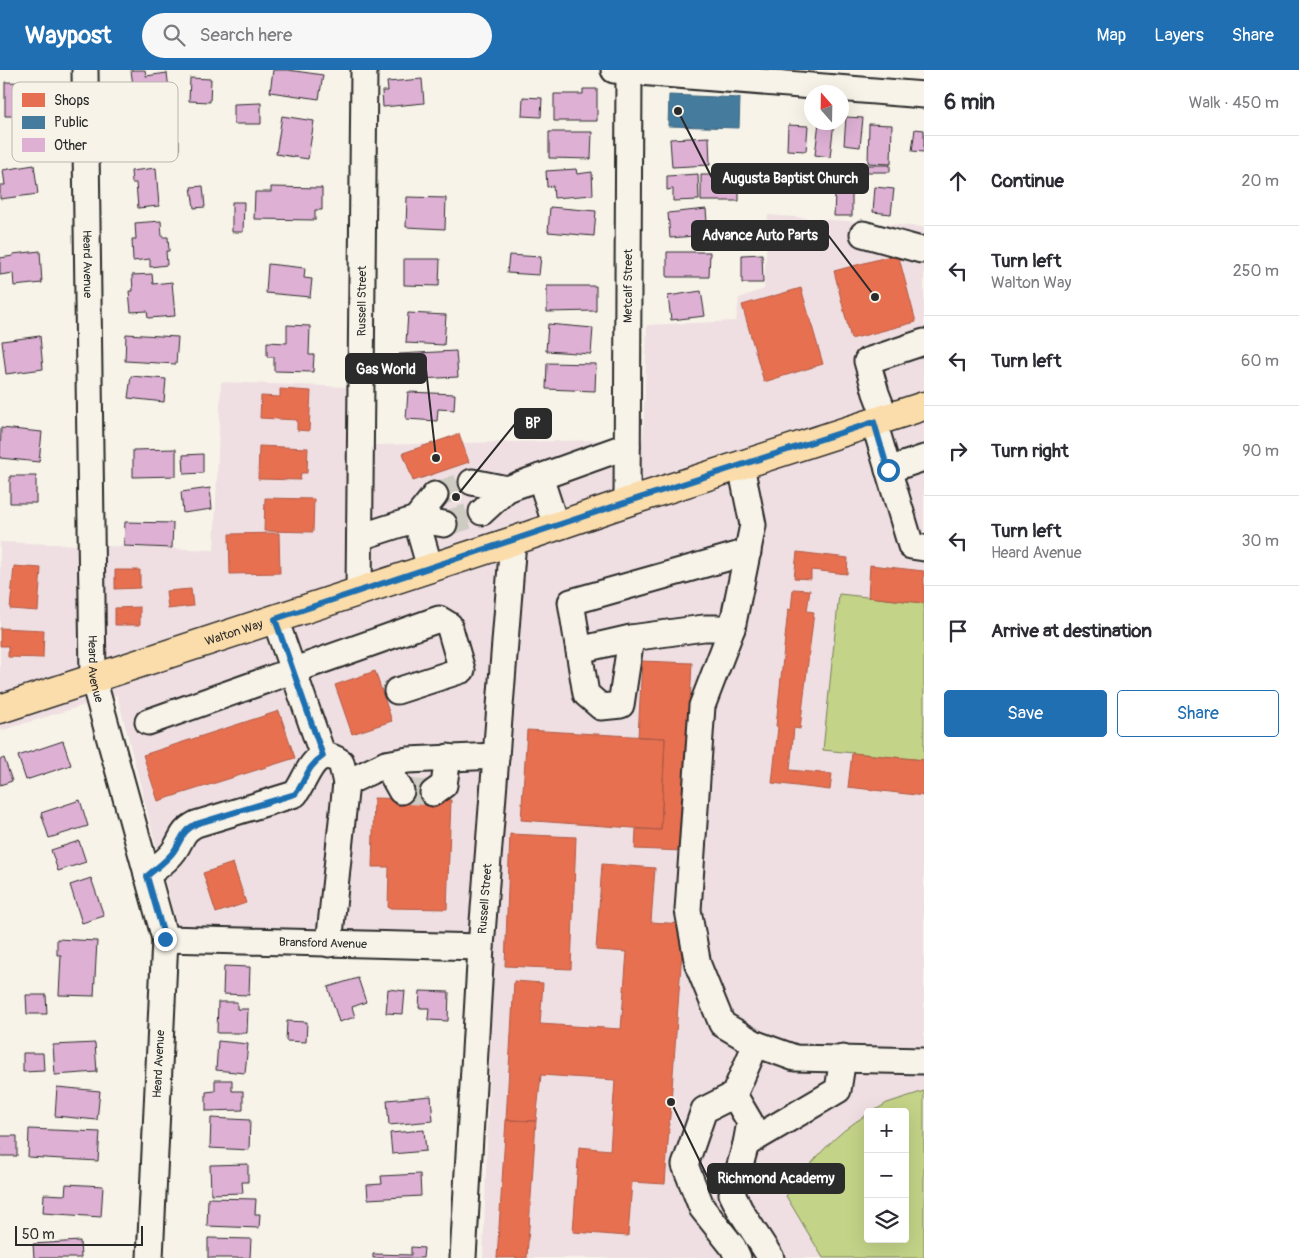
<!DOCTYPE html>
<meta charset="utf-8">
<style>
body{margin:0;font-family:Pangolin,sans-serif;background:#f7f7f7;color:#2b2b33}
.controls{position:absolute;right:15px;bottom:15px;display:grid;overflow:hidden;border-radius:5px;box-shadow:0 5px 20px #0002}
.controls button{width:45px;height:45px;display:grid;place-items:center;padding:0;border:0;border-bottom:1px solid #e1e1e2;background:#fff;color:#2b2b33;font:25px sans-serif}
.compass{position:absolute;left:804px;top:15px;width:45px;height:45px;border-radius:50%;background:#fff;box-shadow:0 5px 20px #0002;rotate:340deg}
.scale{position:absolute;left:15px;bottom:12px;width:128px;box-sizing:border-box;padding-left:5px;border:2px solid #2b2b2b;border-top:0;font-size:14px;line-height:18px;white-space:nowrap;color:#2b2b2b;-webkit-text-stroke:4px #f7f3e8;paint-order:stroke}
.stop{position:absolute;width:15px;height:15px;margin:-11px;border:4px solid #1f6fb2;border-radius:50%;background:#fff}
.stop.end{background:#1f6fb2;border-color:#fff;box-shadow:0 1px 5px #0008}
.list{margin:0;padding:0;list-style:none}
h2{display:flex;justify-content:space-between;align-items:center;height:65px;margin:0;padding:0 20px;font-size:21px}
h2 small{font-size:16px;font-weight:400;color:#7c7c81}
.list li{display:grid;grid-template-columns:32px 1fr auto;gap:15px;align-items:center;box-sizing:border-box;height:90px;padding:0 20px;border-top:1px solid #e1e1e2}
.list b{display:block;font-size:19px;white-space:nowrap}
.list p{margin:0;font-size:16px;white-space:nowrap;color:#7c7c81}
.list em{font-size:16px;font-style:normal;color:#7c7c81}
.actions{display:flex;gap:10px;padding:15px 20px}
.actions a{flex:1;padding:11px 0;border:1px solid #1f6fb2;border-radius:5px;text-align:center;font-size:18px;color:#1f6fb2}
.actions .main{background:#1f6fb2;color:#fff}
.icon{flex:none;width:28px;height:28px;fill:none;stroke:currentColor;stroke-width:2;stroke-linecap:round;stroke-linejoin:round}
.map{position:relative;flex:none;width:924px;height:1188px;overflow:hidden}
header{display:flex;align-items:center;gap:30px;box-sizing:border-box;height:70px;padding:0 25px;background:#1f6fb2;color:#fff}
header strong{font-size:24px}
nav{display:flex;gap:28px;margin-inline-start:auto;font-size:18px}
.search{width:350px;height:45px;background:#f7f7f7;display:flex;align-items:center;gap:12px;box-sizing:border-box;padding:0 18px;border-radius:28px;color:#7c7c81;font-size:19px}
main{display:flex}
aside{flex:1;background:#fff}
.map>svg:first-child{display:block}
.built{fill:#efdfe2;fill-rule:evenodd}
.green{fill:#c3d387;stroke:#777f59}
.shops{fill:#e76f51;stroke:#af5b46}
.public{fill:#457b9d;stroke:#3d637b}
.building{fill:#ddb0d4;stroke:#2b2b2b}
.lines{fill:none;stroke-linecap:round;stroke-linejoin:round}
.minor-tunnel{stroke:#cecbc2;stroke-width:25;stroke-dasharray:25 12;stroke-linecap:butt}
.minor-casing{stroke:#2b2b2b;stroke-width:29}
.major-casing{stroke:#2b2b2b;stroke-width:31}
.minor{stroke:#f7f3e8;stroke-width:25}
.major{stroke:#fbddab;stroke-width:28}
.route{stroke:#1f6fb2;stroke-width:6}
.labels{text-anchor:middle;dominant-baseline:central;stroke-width:5;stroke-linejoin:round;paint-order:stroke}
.street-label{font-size:12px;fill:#2b2b2b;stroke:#f7f3e8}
.key{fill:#f7f3e8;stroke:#bab7af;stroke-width:1}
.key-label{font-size:14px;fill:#2b2b2b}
.leader{fill:none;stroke:#2b2b2b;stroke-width:2}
.callout-dot{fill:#2b2b2b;stroke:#f7f3e8;stroke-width:2}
.callout{fill:#2b2b2b;stroke:#2b2b2b;stroke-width:2}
.callout-label{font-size:14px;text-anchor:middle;font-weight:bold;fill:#fff}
</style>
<header>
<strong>Waypost</strong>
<div class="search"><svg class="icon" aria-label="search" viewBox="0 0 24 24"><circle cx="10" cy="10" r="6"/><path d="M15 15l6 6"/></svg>Search here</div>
<nav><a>Map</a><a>Layers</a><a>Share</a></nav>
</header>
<main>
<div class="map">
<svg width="924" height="1188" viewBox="0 0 924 1188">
<rect width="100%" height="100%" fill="#f7f3e8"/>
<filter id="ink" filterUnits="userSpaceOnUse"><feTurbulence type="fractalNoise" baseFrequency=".02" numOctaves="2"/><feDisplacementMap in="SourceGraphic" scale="10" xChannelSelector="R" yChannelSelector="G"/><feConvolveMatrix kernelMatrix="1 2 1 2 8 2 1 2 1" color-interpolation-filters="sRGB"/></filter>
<g filter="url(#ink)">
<path class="built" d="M768,145L924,157V1188H483L494,868L178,860L117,625L0,661V472L214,480L221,312L374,318V375L643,369L647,255L736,251L739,228L764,219ZM868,1042H905V1169H868Z"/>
<path class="green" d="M839,524L924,533V690L823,680Z
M924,1021V1188H823L786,1126C810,1094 833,1064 868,1044V1169H905V1042H872L887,1033Z"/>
<path class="shops" d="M898,184L916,252L851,269L834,201Z
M801,218L823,294L764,312L742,235Z
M280,319L311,321L309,361L297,360V350L260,348L261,326L280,327Z
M459,364L469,392L413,411L403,383Z
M259,376L308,378L307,403H301L300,410L258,409Z
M265,428L314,429L313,462L264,461Z
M279,463L280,503L230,504L229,464Z
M797,482L848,488L847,504L811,500V509L794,508Z
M870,495L924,501V533L868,527Z
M14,496L41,498L38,541L10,539Z
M115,500H140V518L115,519Z
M191,519L193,536L168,539L166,521Z
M793,519L810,520L807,541L814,542L800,659L794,658L790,700L832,704L830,720L772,713L778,657L776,656L788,539L791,540Z
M140,537V555H115V538Z
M0,558L44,560L43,588L8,587V576H0Z
M642,591L692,593L683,781L635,779L636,759L661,760L665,668L638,667Z
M375,601L392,651L352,664L335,615Z
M279,641L295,688L158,731L143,685Z
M527,660L665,668L661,760L521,750Z
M852,683L924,690V726L848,717Z
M374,728L451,730L447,839L388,838L389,797H372Z
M510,764L576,767L571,899L505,896Z
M233,793L246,833L216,843L203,803Z
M602,794L655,798L651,852L684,854L665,1114L632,1112L628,1166L573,1162L579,1077L610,1080L615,1010L541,1005L536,1051L506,1050L514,911L543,913L540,954L621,959L627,882L596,880Z
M506,1050L536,1051L527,1188H497Z"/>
<path class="public" d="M669,25L740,28L739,58L668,56Z"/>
<path class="building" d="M131,0H145L146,6L167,3L170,28L135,32Z
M273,0H288L323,5L319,29L270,22Z
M190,8L211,9L210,32L189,31Z
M422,9L424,33L383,37L382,21H388L387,12Z
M5,12L41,13L40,46H5Z
M583,19H597V51H554V24H583Z
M523,27L542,28L541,47L522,46Z
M261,33V54H234V34Z
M156,45L157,72L179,71V83L134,85L133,46Z
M282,46L314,51L308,89L276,84Z
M846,47L863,48L860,77L844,75Z
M819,52H834L830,87L815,85Z
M869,54L892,55L891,94L868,93Z
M788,55L808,56L806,81L787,80Z
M915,59L924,60V82L912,81Z
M549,62H592L591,89L549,88Z
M709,67L710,95L672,97L670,69Z
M34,95L38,124L0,129V115H5L3,100Z
M867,95H890V102H867Z
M156,98L159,136L138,138L136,113H132L131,101Z
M576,99L577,104L592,102L593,125L554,128L553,116L547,117L546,101Z
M698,104L699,130L673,131V119L667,120V106Z
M701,105H739V131H701Z
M203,116L205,137L194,138L191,117Z
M271,117L322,118V140H315V150L254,149L255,122H271Z
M875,117L894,119L891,144L873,142Z
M835,122H852V146H834Z
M407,127L446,128L445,159L406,157Z
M232,132H244L243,162H232Z
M550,137L596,141L594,166L548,162Z
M706,139L708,165L670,168L668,143Z
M161,151L162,167H168L169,181H166L167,195L150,197V189L133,191L132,169H136L135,153Z
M40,181L42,213L14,216L13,203L0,205V188L13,186V184Z
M667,182H710L709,207H667Z
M762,184L763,213H742V185Z
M509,185L541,187L539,205L507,203Z
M404,189H440L439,216L404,215Z
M268,194L305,198L304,208L312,209L310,227L266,223Z
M152,204L153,214L172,212L175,246L148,248L147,241L131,242L129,221H133L132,205Z
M547,216H596V241L547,242Z
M701,221L705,246L671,250L668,226Z
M408,243L446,245L444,275L406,273Z
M548,254L593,258L591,284L546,281Z
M287,255L310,256L309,285H314L313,302L274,301V287H267V272L287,273Z
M126,264L178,267L176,294L125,291Z
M40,266L43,299L6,304L2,271Z
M456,281L458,307L400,310L399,284Z
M547,293L596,294L595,321L546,319Z
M131,306L166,309L164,332L128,328Z
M408,322L455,324L454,340L438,339L437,351L406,349Z
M1,358L42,362L39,392L0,388Z
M176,379V406L133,407V380Z
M203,384V403L184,404L183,385Z
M10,406H36V433H10Z
M210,418L212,439L183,443L181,422Z
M125,452L173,453L172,478L124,476Z
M63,671L71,695L26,710L18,686Z
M4,688L12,711L0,715V690Z
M80,730L88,756L49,768L41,743Z
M79,771L86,792L58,801L51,780Z
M91,808L104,846L82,853L70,815Z
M57,869L97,871L94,926L59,925L61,885H57Z
M224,896L250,897L249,925L223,924Z
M358,908L366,932L352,937L355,947L339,952L328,917Z
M388,919L405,921L403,944L386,943Z
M420,921L449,922L448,951L428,950L429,938H419Z
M26,925H46L47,944H27Z
M218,932H237V939H248L247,963H217Z
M287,951L307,952L306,972L286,971Z
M218,971L248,974L245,1003L216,1000Z
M95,973L97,1002L55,1005L53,975Z
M23,983H43L44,1001L23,1002Z
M215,1010H232V1021H243V1040L206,1041V1022L215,1021Z
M57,1017L100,1021L97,1050L55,1046Z
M431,1026L433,1051L389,1055L387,1030Z
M211,1048L250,1050L249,1080L210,1078Z
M29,1059L100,1062L98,1091L28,1087Z
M424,1060L426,1081L392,1084L390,1063Z
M0,1066H17V1086H0Z
M248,1094V1112H242L243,1123L211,1124L210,1095Z
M420,1104L421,1126L368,1129L367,1115L382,1114L381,1106Z
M66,1114L103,1116L101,1147L43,1143L44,1124L65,1125Z
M208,1128L256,1129L255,1144H260L259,1158L207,1156Z
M208,1168L251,1169L250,1188H208Z
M80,1171L81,1188H34L33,1174Z
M411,1177L424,1178L423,1188H373V1184L411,1185Z"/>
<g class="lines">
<path class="minor-tunnel" d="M435,425L472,412
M444,454L482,442
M401,721L433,723"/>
<g class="minor-casing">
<g id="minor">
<path id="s1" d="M85,0L93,608L165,869L150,1188"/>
<path d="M614,0L924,25"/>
<path d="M863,164L921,180L924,179"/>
<path d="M886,349L876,323L867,291L924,272"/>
<path d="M874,352L911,476L924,478"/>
<path d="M741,396L753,455L732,558L702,636L688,840L698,895L722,954L756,974L795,988L924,991"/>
<path d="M888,400L924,388"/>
<path d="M540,407L556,456"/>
<path d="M472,412L507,419L627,376"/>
<path id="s2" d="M627,432L629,1"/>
<path d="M482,442L507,419"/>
<path d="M416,449L430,498"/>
<path d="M416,449L444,454"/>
<path d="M360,467L416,449L435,425"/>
<path id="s3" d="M359,521L364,0"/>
<path d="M275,549L323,686"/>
<path d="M732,558H704L631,568L621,635L601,637L586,624L571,532L748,482"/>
<path d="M579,580L631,568"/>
<path d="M148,652L439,549L449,555L462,600L397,621"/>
<path d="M386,694L401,721"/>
<path d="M433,723L444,715L448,687"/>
<path d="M147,805C156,798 167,791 174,781C183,768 181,762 196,754L295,724C308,708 313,673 341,692L346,713L386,694L408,690L496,686"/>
<path id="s4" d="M165,869L481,877"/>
<path d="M329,874L346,713"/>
<path d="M734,1025L750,1052L746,1074L732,1124L740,1140L771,1188"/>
<path d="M746,1074L838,1020L843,988"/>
<path id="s5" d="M463,1188L481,877L513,471"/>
<path d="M738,1188L733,1177L702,1138L685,1095L704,1040L734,1025L756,974"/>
</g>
</g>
<g class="major-casing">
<g id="major">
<path id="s6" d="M0,639L513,471L627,432L924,336"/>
</g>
</g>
<use href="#minor" class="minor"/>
<use href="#major" class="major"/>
</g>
</g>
<g class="lines" filter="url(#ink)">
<path class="route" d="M165,869L147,806C156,798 167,791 174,781C183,768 181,762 196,754L295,724C307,710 305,698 323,686L275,549L627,432L874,352L888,400"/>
</g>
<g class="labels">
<g class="street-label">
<text stroke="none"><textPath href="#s1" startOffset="194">Heard Avenue</textPath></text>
<text stroke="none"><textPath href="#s2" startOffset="216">Metcalf Street</textPath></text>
<text stroke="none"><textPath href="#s3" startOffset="290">Russell Street</textPath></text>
<text stroke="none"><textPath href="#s6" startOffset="246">Walton Way</textPath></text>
<text stroke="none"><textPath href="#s1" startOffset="599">Heard Avenue</textPath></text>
<text stroke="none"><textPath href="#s5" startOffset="360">Russell Street</textPath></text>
<text stroke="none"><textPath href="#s4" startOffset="158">Bransford Avenue</textPath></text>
<text transform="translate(159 994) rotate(-87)">Heard Avenue</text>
</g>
</g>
<rect x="12" y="12" width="166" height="80" rx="8" class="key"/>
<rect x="22" y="23" width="23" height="14" fill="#e76f51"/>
<rect x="22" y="46" width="23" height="13" fill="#457b9d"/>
<rect x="22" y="68" width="23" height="14" fill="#ddb0d4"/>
<g class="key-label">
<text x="54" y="35">Shops</text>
<text x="54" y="57">Public</text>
<text x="54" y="80">Other</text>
</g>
<path class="leader" d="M678 41L712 108M875 227L828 165M436 388L426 299M456 427L515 354M671 1032L708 1108"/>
<g class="callout-dot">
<circle cx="678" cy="41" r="5"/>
<circle cx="875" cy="227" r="5"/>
<circle cx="436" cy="388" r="5"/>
<circle cx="456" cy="427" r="5"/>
<circle cx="671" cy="1032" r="5"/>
</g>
<g class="callout">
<rect x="712" y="94" width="156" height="29" rx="5"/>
<rect x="692" y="151" width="136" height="29" rx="5"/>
<rect x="346" y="284" width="80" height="29" rx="5"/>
<rect x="515" y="339" width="36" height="29" rx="5"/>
<rect x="708" y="1094" width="136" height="29" rx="5"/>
</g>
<g class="callout-label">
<text x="790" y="113">Augusta Baptist Church</text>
<text x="760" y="170">Advance Auto Parts</text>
<text x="386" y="304">Gas World</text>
<text x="533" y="358">BP</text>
<text x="776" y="1113">Richmond Academy</text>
</g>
</svg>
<div class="controls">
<button>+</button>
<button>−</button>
<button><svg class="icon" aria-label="layers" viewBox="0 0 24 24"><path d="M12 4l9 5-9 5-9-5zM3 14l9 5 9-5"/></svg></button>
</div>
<svg class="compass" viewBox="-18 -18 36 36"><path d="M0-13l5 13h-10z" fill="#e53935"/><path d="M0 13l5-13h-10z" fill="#7c7c81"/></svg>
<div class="scale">50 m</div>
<div class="stop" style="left:888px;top:400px"></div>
<div class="stop end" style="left:165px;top:869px"></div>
</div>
<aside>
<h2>6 min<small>Walk · 450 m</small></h2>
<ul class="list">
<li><svg class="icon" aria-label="ahead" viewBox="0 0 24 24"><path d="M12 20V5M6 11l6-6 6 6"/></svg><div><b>Continue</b></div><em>20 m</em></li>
<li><svg class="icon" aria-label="left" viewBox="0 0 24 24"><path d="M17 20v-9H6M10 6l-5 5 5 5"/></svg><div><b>Turn left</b><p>Walton Way</p></div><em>250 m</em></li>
<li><svg class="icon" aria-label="left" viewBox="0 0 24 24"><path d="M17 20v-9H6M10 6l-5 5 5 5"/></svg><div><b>Turn left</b></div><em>60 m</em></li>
<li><svg class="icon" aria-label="right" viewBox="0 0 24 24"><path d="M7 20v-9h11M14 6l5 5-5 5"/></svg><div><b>Turn right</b></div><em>90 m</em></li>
<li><svg class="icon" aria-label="left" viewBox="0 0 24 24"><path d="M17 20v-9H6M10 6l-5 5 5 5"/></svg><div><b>Turn left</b><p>Heard Avenue</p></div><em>30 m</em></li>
<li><svg class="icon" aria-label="arrive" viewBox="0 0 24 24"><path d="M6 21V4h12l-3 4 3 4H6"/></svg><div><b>Arrive at destination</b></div></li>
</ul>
<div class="actions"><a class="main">Save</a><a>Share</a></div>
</aside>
</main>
